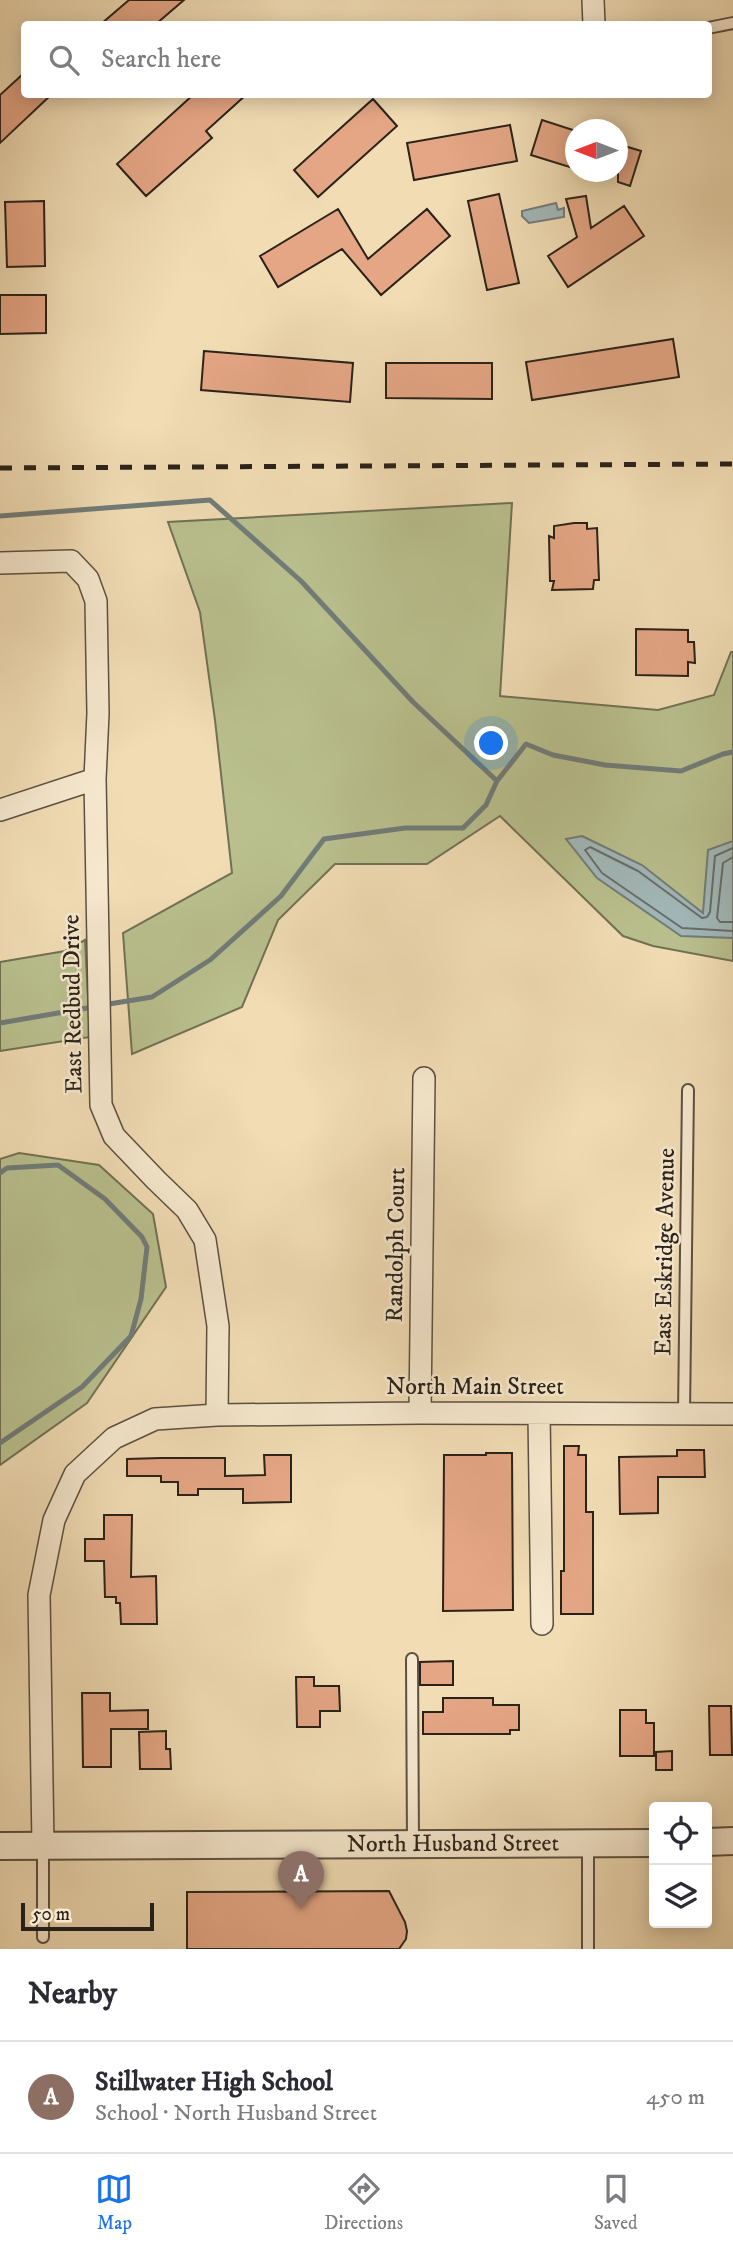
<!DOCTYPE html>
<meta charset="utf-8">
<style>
body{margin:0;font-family:"IM FELL DW Pica",serif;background:#f2f2f3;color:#2b2b33}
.controls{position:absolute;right:21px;bottom:21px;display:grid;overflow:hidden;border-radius:7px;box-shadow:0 4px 18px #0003}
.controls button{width:63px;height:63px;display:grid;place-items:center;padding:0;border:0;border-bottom:2px solid #e1e1e2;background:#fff;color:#2b2b33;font:35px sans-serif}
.compass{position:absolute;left:565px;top:119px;width:63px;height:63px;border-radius:50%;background:#fff;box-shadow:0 4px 18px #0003;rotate:270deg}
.scale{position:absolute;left:21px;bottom:18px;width:133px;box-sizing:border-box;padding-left:7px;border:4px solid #2a2219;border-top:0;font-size:19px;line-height:24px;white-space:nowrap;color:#2a2219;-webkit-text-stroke:5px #f6e8ce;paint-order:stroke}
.you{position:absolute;left:492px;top:744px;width:24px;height:24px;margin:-18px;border:5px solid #fff;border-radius:50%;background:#1a73e8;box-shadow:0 0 0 10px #1a73e833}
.badge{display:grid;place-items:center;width:46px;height:46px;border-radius:50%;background:#1a73e8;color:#fff;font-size:23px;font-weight:700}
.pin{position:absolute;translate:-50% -58px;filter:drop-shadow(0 2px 4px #0008)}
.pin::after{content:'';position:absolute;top:37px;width:24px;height:21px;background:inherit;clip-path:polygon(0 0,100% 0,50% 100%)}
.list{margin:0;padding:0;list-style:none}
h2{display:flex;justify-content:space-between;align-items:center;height:91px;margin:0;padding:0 28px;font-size:30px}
h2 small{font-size:23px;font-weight:400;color:#7c7c81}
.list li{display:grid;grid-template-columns:46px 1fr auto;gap:21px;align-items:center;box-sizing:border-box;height:112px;padding:0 28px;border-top:2px solid #e1e1e2}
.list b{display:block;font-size:26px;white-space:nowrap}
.list p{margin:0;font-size:23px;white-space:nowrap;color:#7c7c81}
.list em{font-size:23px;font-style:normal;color:#7c7c81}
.icon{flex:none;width:38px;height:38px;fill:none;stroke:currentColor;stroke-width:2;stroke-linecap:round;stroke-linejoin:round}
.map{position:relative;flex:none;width:733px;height:1949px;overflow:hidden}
.search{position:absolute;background:#fff;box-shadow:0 4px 18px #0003;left:21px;right:21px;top:21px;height:77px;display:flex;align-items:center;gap:18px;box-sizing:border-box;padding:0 24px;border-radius:7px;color:#7c7c81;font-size:26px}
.sheet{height:203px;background:#fff}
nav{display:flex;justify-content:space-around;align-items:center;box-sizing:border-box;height:98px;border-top:2px solid #e1e1e2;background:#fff;font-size:19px;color:#7c7c81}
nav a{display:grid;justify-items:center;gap:4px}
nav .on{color:#1a73e8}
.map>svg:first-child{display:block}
.green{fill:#b9c08e;stroke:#727154;stroke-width:2}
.water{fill:#a1b8b9;stroke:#717c79;stroke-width:2}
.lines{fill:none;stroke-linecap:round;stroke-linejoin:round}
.shore{stroke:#666d69;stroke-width:2}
.stream{stroke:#717c79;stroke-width:5}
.building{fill:#e5a685;stroke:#2a2219;stroke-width:2}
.service-casing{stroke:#5c5040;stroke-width:14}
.minor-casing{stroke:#5c5040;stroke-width:24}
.tertiary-casing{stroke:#5c5040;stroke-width:30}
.service{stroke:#f6e8ce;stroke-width:10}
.minor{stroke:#f6e8ce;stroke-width:21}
.tertiary{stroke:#f6e8ce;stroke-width:26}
.rail{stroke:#2a2219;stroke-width:5;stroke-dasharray:12 12;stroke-linecap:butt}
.labels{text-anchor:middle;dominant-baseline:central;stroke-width:5;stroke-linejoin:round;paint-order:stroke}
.street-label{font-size:24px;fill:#2a2219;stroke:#f6e8ce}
</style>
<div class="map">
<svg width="733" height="1949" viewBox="0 0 733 1949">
<rect width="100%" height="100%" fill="#f1dcb4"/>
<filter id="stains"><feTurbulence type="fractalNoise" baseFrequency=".00286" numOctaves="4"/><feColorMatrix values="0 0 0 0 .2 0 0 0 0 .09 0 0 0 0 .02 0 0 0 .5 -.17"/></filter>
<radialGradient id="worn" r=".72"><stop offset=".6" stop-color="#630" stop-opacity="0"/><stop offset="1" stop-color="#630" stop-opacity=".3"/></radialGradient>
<path class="green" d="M512,503L500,696L658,710L714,695L731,652H733V961L653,946L623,936L500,816L427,864H335L278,920L242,1007L132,1054L123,933L232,873L215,720L200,612L168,522Z
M85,940L90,1037L0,1051V962L65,951Z
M19,1153L99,1165L153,1214L166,1287L87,1403L0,1465V1159Z"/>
<path class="water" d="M556,203L558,210L564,208V217L529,223L522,216V211Z
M582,836L642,865L703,913L708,850L733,841V938L681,936L597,878L566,839Z"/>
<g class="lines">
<path class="shore" d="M733,848L715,856L710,912L707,917L702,918L638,871L590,847L585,850L602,873L682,928L733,931
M733,857L723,863L717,918L720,922H733"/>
<path class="stream" d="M0,516L210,500L301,581L413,702L497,781
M103,1005L152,997L210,960L281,896L324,839L405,828H463L486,805L497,781L526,744L553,755L605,765L681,771L723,754L733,752
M0,1023L93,1007
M0,1173L7,1168L58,1165L105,1199L142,1237L147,1247L141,1299L131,1336L82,1387L0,1443"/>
</g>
<path class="building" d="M129,0H184L156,24H101Z
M24,73V94H52L0,143V95Z
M194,94H247L206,131L212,138L146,196L117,164Z
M373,99L397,126L318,197L294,170Z
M542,120L576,131V169L531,155Z
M510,125L517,161L414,180L407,143Z
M618,144L641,151L630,186L618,182Z
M499,194L519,283L487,290L468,201Z
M586,196L591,228L624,206L644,236L568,287L548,256L577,237L566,199Z
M44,201L45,266L7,267L5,202Z
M338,209L368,259L427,209L450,236L381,295L342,249L278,287L260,256Z
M0,295H46V333L0,334Z
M673,339L679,377L532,400L526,362Z
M204,351L353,363L350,402L201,390Z
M386,363H492V399L386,398Z
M574,523H587V529L597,528L599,580H594L593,589L552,590L554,581H550L549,536L554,538V526Z
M636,629L688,630V642H694L695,663L688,662V676L636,675Z
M564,1446H579L578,1455H586V1512H593V1614H561V1571H564Z
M677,1450H704L705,1477H658V1513L620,1514L619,1457L677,1456Z
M486,1453H512L513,1610L443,1611L444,1455H486Z
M264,1455H291V1502L243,1503V1489H198V1495H178V1482H161V1476H127V1459L161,1458H225V1476L265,1475Z
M104,1515H132L131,1577L156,1576L157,1624H121L120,1603H116V1597H105L104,1561H85V1539H104Z
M453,1661V1685H420V1662Z
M296,1677H314V1686H339L340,1711H320V1727H297Z
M82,1693H110V1711L148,1710V1729H111V1767H83Z
M443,1698H493V1705H519V1730H510V1734H423V1712H443Z
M709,1706H731L732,1755H710Z
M620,1710H646V1723H654V1756H620Z
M166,1731V1749H170L171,1769H140L139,1732Z
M672,1751V1770H656V1752Z
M389,1891L405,1922L407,1931L406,1939L399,1949H187V1892Z"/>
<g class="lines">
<g class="service-casing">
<path id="service" d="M708,28L733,23
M684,1414L688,1090
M412,1659L413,1844
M588,1844V1949
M43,1845V1937"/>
</g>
<g class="minor-casing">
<path id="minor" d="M593,0L594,24
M0,563L71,561L88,579L96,601L98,713L95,779L101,1105L114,1136L156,1180L187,1210L205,1240L218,1326L217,1415
M0,810L95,779
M420,1413L424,1078
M539,1414L542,1624
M43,1845L39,1595L54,1520L75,1474L114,1438L155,1419L217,1415L420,1413L733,1414"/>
</g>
<g class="tertiary-casing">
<g id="tertiary">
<path d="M707,1842L733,1841"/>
<path id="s1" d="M0,1846L654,1843"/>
</g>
</g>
<use href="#service" class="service"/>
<use href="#minor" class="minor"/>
<use href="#tertiary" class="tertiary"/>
<path class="rail" d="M0,468L733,464"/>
</g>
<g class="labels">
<g class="street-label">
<text transform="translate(73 1004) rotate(-91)">East Redbud Drive</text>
<text transform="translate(396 1245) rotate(-89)">Randolph Court</text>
<text transform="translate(665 1252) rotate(-89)">East Eskridge Avenue</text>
<text x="475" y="1387">North Main Street</text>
<text stroke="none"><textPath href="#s1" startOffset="453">North Husband Street</textPath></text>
</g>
</g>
<rect width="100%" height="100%" filter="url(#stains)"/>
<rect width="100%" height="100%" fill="url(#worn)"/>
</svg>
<div class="controls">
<button><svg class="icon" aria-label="locate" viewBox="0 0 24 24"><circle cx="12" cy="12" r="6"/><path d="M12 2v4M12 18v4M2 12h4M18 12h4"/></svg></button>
<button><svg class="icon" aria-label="layers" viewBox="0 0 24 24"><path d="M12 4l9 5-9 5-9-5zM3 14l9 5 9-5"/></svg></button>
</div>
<svg class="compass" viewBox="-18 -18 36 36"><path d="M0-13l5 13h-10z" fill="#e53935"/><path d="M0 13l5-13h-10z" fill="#7c7c81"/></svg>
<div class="scale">50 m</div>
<div class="you"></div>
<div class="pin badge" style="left:301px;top:1909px;background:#8d6e63">A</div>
<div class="search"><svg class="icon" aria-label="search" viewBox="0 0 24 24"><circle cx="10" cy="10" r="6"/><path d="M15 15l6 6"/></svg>Search here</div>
</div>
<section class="sheet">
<h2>Nearby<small></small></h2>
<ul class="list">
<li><span class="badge" style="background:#8d6e63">A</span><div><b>Stillwater High School</b><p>School · North Husband Street</p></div><em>450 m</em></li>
</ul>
</section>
<nav>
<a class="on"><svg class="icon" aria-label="map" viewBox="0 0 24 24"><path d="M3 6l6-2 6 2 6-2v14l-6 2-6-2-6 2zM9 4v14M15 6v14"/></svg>Map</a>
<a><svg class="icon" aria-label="directions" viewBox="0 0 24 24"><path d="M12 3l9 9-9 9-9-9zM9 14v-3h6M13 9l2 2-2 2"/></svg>Directions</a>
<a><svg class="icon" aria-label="saved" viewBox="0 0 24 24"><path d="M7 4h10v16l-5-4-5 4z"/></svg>Saved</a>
</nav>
